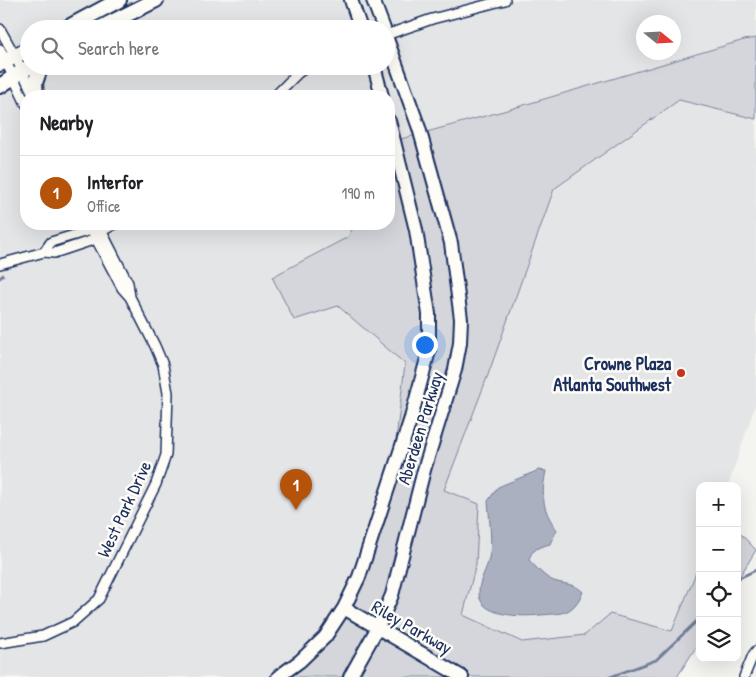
<!DOCTYPE html>
<meta charset="utf-8">
<style>
body{margin:0;font-family:"Patrick Hand",sans-serif;background:#f6f6f6;color:#202124}
.controls{position:absolute;right:15px;bottom:15px;display:grid;overflow:hidden;border-radius:10px;box-shadow:0 5px 20px #0002}
.controls button{width:45px;height:45px;display:grid;place-items:center;padding:0;border:0;border-bottom:1px solid #e0e0e0;background:#fff;color:#202124;font:25px sans-serif}
.compass{position:absolute;left:636px;top:15px;width:45px;height:45px;border-radius:50%;background:#fff;box-shadow:0 5px 20px #0002;rotate:108deg}
.you{position:absolute;left:424px;top:344px;width:18px;height:18px;margin:-12px;border:4px solid #fff;border-radius:50%;background:#1a73e8;box-shadow:0 0 0 8px #1a73e833}
.badge{display:grid;place-items:center;width:32px;height:32px;border-radius:50%;background:#b45309;color:#fff;font-size:16px;font-weight:700}
.pin{position:absolute;translate:-50% -41px;filter:drop-shadow(0 1px 2px #0008)}
.pin::after{content:'';position:absolute;top:26px;width:18px;height:15px;background:inherit;clip-path:polygon(0 0,100% 0,50% 100%)}
.list{margin:0;padding:0;list-style:none}
h2{display:flex;justify-content:space-between;align-items:center;height:65px;margin:0;padding:0 20px;font-size:21px}
h2 small{font-size:16px;font-weight:400;color:#757577}
.list li{display:grid;grid-template-columns:32px 1fr auto;gap:15px;align-items:center;box-sizing:border-box;height:75px;padding:0 20px;border-top:1px solid #e0e0e0}
.list b{display:block;font-size:19px;white-space:nowrap}
.list p{margin:0;font-size:16px;white-space:nowrap;color:#757577}
.list em{font-size:16px;font-style:normal;color:#757577}
.icon{flex:none;width:28px;height:28px;fill:none;stroke:currentColor;stroke-width:2;stroke-linecap:round;stroke-linejoin:round}
.map{position:relative;flex:none;width:756px;height:677px;overflow:hidden}
.search{position:absolute;background:#fff;box-shadow:0 5px 20px #0002;left:20px;top:20px;width:375px;height:55px;display:flex;align-items:center;gap:12px;box-sizing:border-box;padding:0 18px;border-radius:28px;color:#757577;font-size:19px}
.panel{position:absolute;background:#fff;box-shadow:0 5px 20px #0002;left:20px;top:90px;width:375px;height:140px;border-radius:20px}
.map>svg:first-child{display:block}
.built{fill:#e4e5e6;fill-rule:evenodd}
.green{fill:#d4d6db;stroke:#78829c}
.water{fill:#aab0bf;stroke:#717c98}
.lines{fill:none;stroke-linecap:round;stroke-linejoin:round}
.stream{stroke:#717c98;stroke-width:2.5}
.street-casing{stroke:#1b2f5e;stroke-width:12}
.secondary-casing{stroke:#1b2f5e;stroke-width:16}
.primary-casing{stroke:#1b2f5e;stroke-width:18}
.street{stroke:#fdfcf7;stroke-width:9}
.secondary{stroke:#fdfcf7;stroke-width:12}
.primary{stroke:#fdfcf7;stroke-width:14}
.poi-dot{fill:#c8321e;stroke:#fdfcf7;stroke-width:2}
.labels{text-anchor:middle;dominant-baseline:central;stroke-width:5;stroke-linejoin:round;paint-order:stroke}
.poi-label{font-size:18px;font-weight:bold;fill:#1b2f5e;stroke:#fdfcf7;text-anchor:end}
.street-label{font-size:18px;fill:#1b2f5e;stroke:#fdfcf7}
</style>
<div class="map">
<svg width="756" height="677" viewBox="0 0 756 677">
<rect width="100%" height="100%" fill="#f4f4f1"/>
<filter id="ink" filterUnits="userSpaceOnUse"><feTurbulence type="fractalNoise" baseFrequency=".02" numOctaves="2"/><feDisplacementMap in="SourceGraphic" scale="10" xChannelSelector="R" yChannelSelector="G"/><feConvolveMatrix kernelMatrix="1 2 1 2 8 2 1 2 1" color-interpolation-filters="sRGB"/></filter>
<g filter="url(#ink)">
<path class="built" d="M0,0H756V38L744,40L507,110L401,139L389,162V96H26V224H355L348,237L272,277L338,306L405,363L392,473L344,608L278,677H0ZM644,22H674V52H644ZM29,29H386V66H29Z
M679,100L756,119V403L728,486H700V562L672,631L610,614L585,635L522,642L463,615L476,564L444,490L486,378L554,189Z"/>
<path class="green" d="M756,38V119L679,100L554,189L488,375L444,490L479,504L476,564L463,615L522,642L585,635L610,614L672,631L700,563V641L677,677H278L344,608L392,473L405,364L338,306L294,320L272,277L348,237L355,224H389V162L401,139L507,110L744,40Z
M737,530L756,550L737,581Z"/>
<path class="water" d="M539,470L546,471C541,495 542,510 557,530L550,544C540,547 531,549 529,560C536,567 545,578 554,581C566,585 574,583 583,592C572,615 564,613 540,615C522,617 478,617 479,592C479,580 487,569 489,558C493,544 489,516 488,501L498,487Z"/>
<g class="lines">
<path class="stream" d="M0,278L3,275
M737,579L756,570
M610,677L656,660L700,618"/>
<g class="street-casing">
<path id="street" d="M0,29L15,56L33,94
M386,35L432,19L505,0
M0,49L26,104
M275,96L298,73L308,66
M98,224L128,283L130,297
M44,252L51,242L91,230H97
M0,264L44,252L54,253L96,239L102,231L115,224
M0,643L43,636L73,622L99,599L156,484L166,455L168,393L163,365L155,346L130,297L122,288L88,224
M744,677L753,655L756,651"/>
</g>
<g class="secondary-casing">
<path id="secondary" d="M351,0L361,29
M373,0L384,29
M374,66L382,96
M344,608L462,677
M278,677L300,661L325,637L344,608L359,577L411,418L429,351V314L416,230L389,121
M350,677L378,627L392,595L424,470L455,370L460,343L461,319L451,243L419,128L386,36"/>
</g>
<g class="primary-casing">
<path id="primary" d="M65,29L119,0
M98,29L156,0
M0,64L29,49
M0,86L30,66
M36,96L35,83L41,66"/>
</g>
<use href="#street" class="street"/>
<use href="#secondary" class="secondary"/>
<use href="#primary" class="primary"/>
</g>
</g>
<circle class="poi-dot" cx="681" cy="373" r="5"/>
<g class="labels">
<g class="poi-label">
<text x="671" y="363">Crowne Plaza<tspan x="671" dy="21">Atlanta Southwest</tspan></text>
</g>
<g class="street-label">
<text transform="translate(420 428) rotate(-73)">Aberdeen Parkway</text>
<text transform="translate(124 509) rotate(-65)">West Park Drive</text>
<text transform="translate(412 627) rotate(30)">Riley Parkway</text>
</g>
</g>
</svg>
<div class="controls">
<button>+</button>
<button>−</button>
<button><svg class="icon" aria-label="locate" viewBox="0 0 24 24"><circle cx="12" cy="12" r="6"/><path d="M12 2v4M12 18v4M2 12h4M18 12h4"/></svg></button>
<button><svg class="icon" aria-label="layers" viewBox="0 0 24 24"><path d="M12 4l9 5-9 5-9-5zM3 14l9 5 9-5"/></svg></button>
</div>
<svg class="compass" viewBox="-18 -18 36 36"><path d="M0-13l5 13h-10z" fill="#e53935"/><path d="M0 13l5-13h-10z" fill="#757577"/></svg>
<div class="you"></div>
<div class="pin badge" style="left:296px;top:510px">1</div>
<div class="search"><svg class="icon" aria-label="search" viewBox="0 0 24 24"><circle cx="10" cy="10" r="6"/><path d="M15 15l6 6"/></svg>Search here</div>
<section class="panel">
<h2>Nearby<small></small></h2>
<ul class="list">
<li><span class="badge">1</span><div><b>Interfor</b><p>Office</p></div><em>190 m</em></li>
</ul>
</section>
</div>
